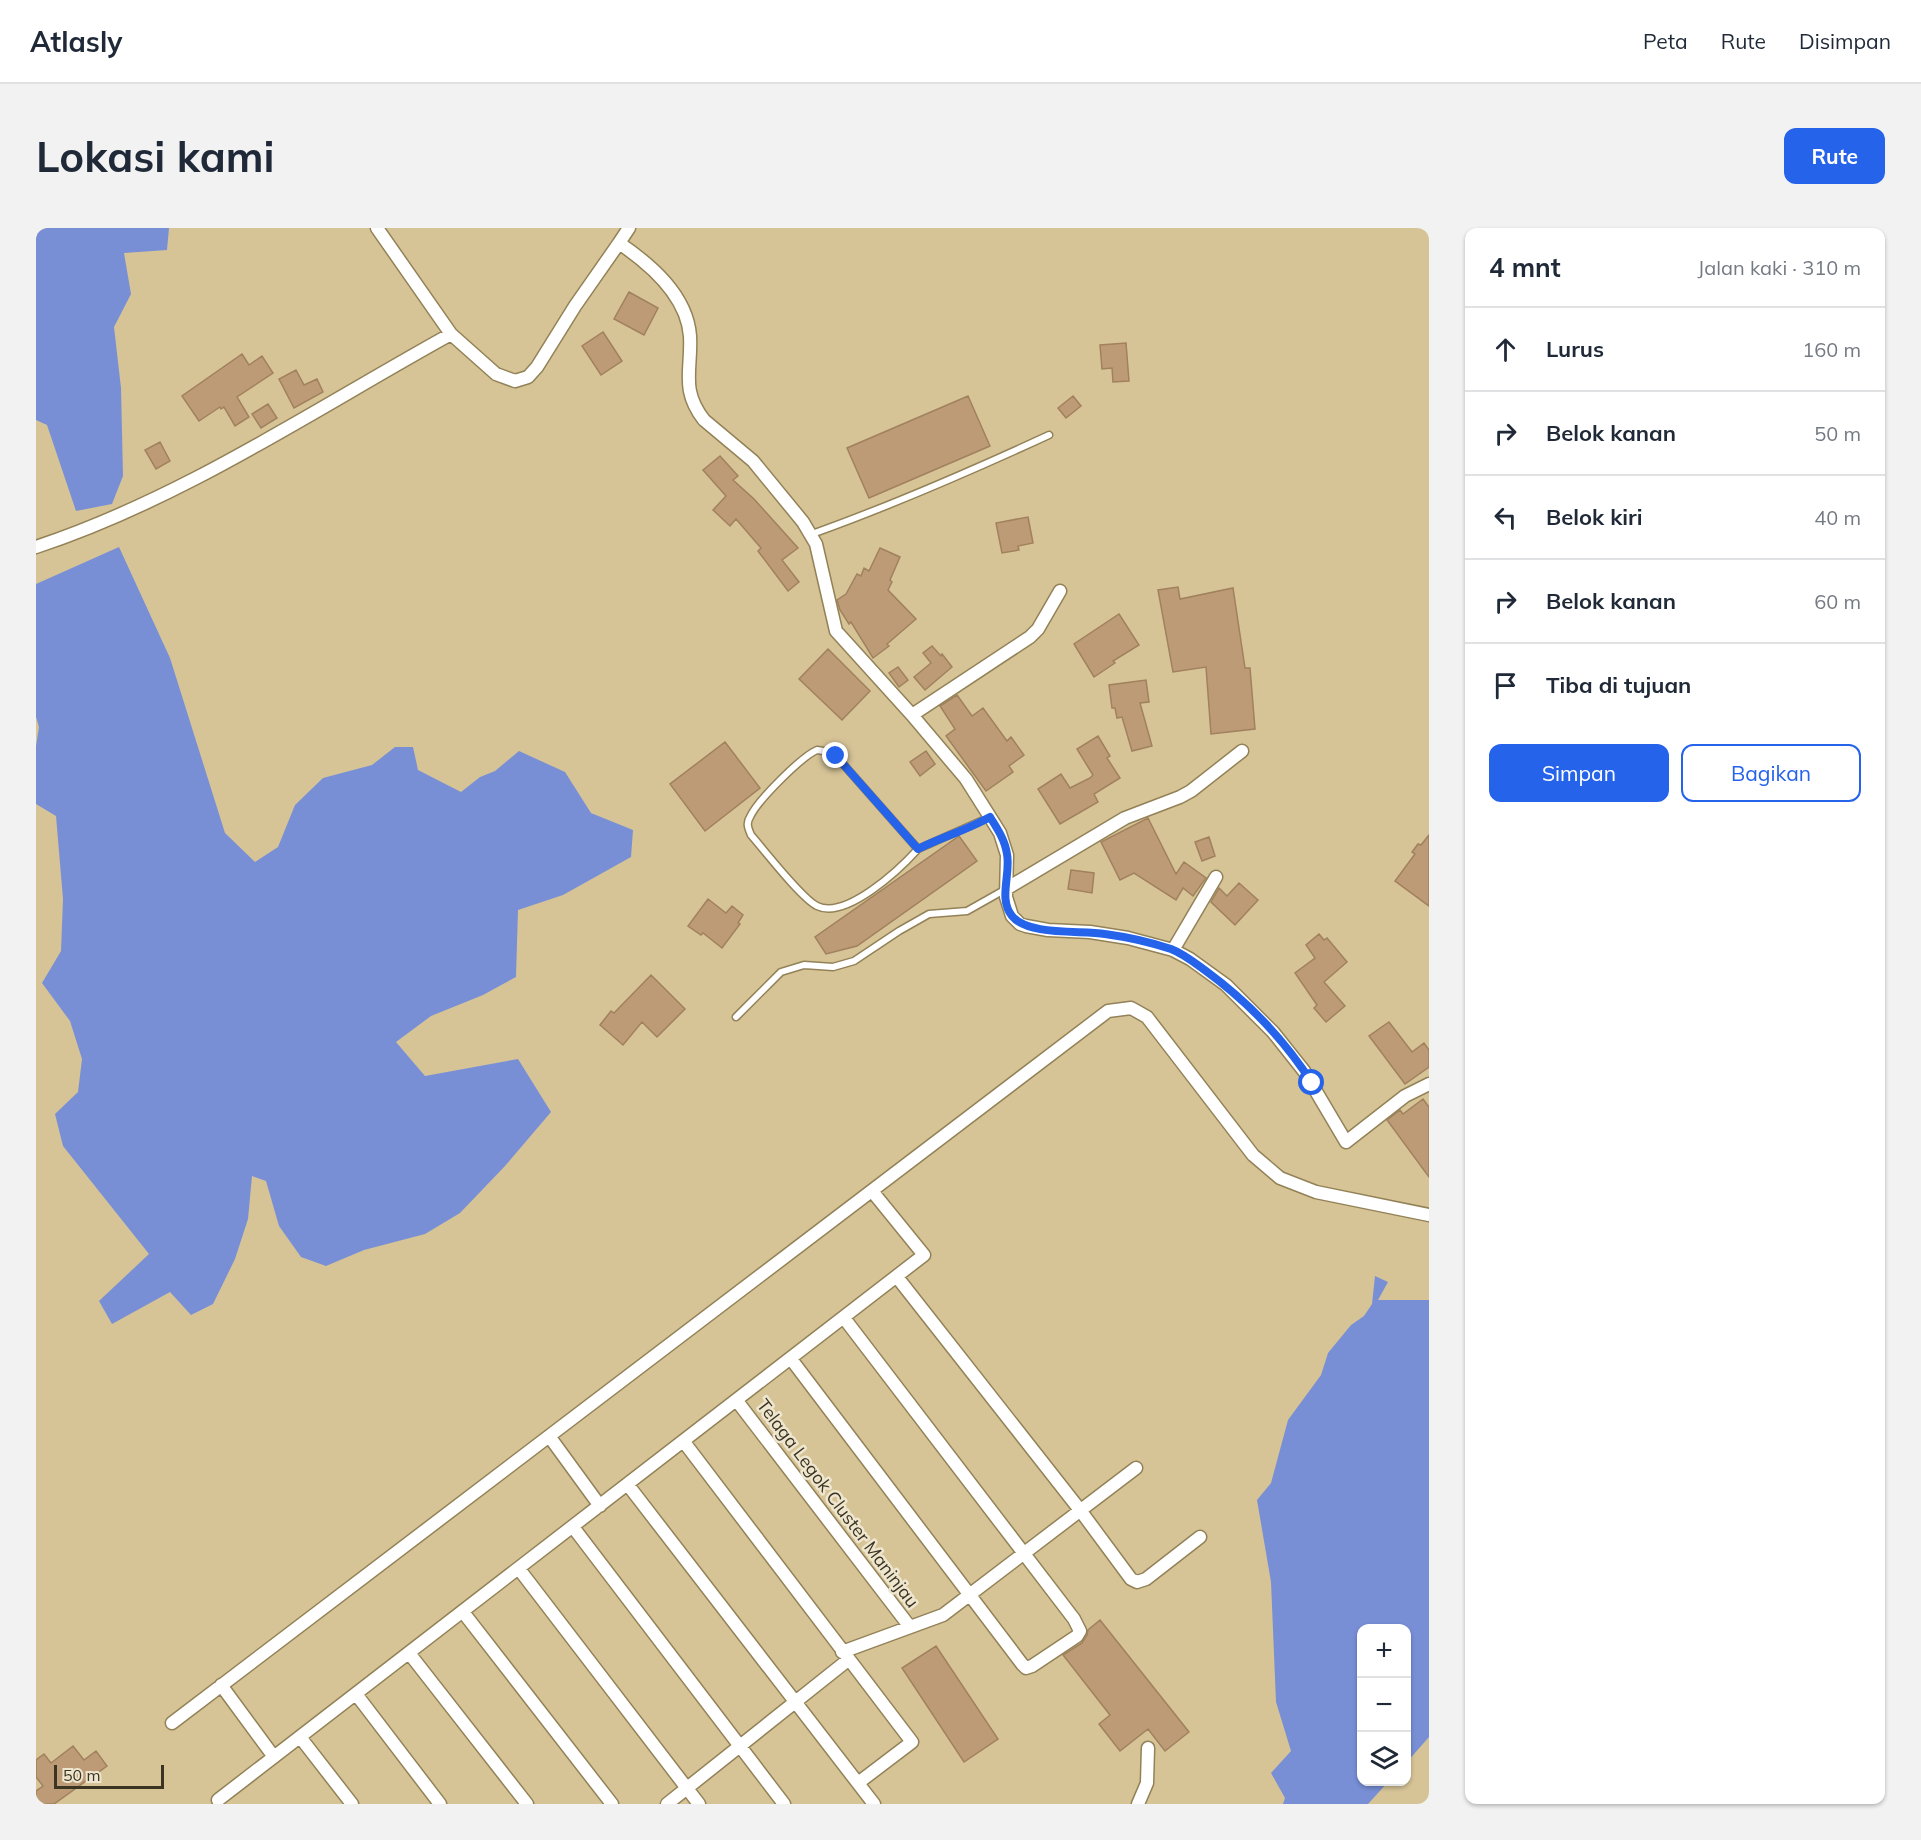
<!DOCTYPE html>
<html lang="id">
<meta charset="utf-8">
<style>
body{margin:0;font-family:Mulish,sans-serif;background:#f2f2f3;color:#1f2937}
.controls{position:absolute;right:18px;bottom:18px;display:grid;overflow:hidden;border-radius:12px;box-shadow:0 2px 4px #0004}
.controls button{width:54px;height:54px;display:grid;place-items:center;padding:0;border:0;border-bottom:2px solid #e0e1e3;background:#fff;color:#1f2937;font:30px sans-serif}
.scale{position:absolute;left:18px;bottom:15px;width:110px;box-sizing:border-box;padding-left:6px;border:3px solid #3b3422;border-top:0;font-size:16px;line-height:21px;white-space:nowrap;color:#3b3422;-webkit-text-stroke:4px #efe6cf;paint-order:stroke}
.stop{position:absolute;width:18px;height:18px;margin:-14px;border:4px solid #2563eb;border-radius:50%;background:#fff}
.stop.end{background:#2563eb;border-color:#fff;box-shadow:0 2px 6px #0008}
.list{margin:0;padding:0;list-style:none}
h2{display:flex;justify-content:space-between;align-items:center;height:78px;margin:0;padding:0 24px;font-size:26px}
h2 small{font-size:20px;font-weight:400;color:#747a83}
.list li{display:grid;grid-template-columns:39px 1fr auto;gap:18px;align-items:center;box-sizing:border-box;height:84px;padding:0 24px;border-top:2px solid #e0e1e3}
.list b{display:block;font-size:22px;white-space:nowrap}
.list em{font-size:20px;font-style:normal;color:#747a83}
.actions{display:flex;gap:12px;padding:18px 24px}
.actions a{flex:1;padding:14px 0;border:2px solid #2563eb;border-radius:12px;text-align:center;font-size:21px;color:#2563eb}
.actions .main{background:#2563eb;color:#fff}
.icon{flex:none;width:33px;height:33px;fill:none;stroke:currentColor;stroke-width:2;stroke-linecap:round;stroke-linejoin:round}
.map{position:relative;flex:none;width:1393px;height:1576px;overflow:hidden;border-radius:12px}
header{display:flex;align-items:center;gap:36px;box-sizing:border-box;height:84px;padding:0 30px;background:#fff;border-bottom:2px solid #e0e1e3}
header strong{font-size:28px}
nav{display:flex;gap:33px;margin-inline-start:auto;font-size:21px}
.intro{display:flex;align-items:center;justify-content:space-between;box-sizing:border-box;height:144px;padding:0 36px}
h1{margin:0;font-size:42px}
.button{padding:15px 27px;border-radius:12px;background:#2563eb;color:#fff;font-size:21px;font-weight:700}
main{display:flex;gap:36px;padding:0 36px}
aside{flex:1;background:#fff;border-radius:12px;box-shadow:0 2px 4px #0004}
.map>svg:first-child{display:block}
.water{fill:#788fd6}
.building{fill:#bc9b76;stroke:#a1815e;stroke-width:1.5}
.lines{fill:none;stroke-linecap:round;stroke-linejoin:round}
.lane-casing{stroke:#938257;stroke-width:9}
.street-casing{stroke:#938257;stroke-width:15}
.lane{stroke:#fff;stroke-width:6}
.street{stroke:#fff;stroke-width:12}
.route{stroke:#2563eb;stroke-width:8}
.labels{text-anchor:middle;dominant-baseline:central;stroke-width:5;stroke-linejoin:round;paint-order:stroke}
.street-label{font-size:18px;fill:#3b3422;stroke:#efe6cf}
</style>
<header>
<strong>Atlasly</strong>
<nav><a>Peta</a><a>Rute</a><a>Disimpan</a></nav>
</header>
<div class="intro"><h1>Lokasi kami</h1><a class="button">Rute</a></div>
<main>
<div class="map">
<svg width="1393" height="1576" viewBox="0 0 1393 1576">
<rect width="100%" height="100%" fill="#d6c497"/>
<path class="water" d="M2,0H133L131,22L88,25L95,66L78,99L85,160L87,248L76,276L40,283L11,197L0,192V8Z
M83,319L134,430L189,605L219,634L242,619L259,577L287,550L336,537L359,519H377L382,542L425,564L444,549L459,543L483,523L529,544L555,585L597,602L595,629L527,667L482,682L480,749L447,767L395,788L360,814L389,848L482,831L515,884L469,938L424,985L389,1006L328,1022L290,1038L265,1029L243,998L230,953L216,948L212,991L199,1031L177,1076L155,1087L134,1064L76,1096L63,1073L113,1026L27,918L19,886L42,864L46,831L34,793L6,755L25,723L27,671L20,588L0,576V518L3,499L0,489V356Z
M1339,1048L1352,1054L1342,1072H1393V1509L1371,1534L1370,1400H1326V1554H1352L1332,1576H1247L1249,1570L1235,1545L1255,1523L1240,1474L1235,1354L1221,1272L1235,1255L1252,1192L1285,1147L1292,1125L1315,1097L1328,1088L1336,1076Z"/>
<path class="building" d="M593,64L622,80L608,107L578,91Z
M567,104L586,133L565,147L546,118Z
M1090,115L1093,153L1077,154L1076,140L1066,141L1064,117Z
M206,126L213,137L226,128L237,145L201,169L213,189L199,198L188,179L185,181L184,179L163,193L146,168Z
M260,142L268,157L281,151L287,164L258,180L243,151Z
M932,168L954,218L833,270L811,220Z
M1037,168L1045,178L1030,190L1022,180Z
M232,176L241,190L225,200L216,186Z
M124,214L134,233L120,241L109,222Z
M684,228L702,248L697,252L718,271L762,320L746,332L763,354L752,363L722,323L725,320L700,291L694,298L677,282L690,268L667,242Z
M992,289L997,315L982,318L983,322L966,325L960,295Z
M844,320L864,329L854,352L856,354L852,362L880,391L851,416L853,418L837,430L815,394L813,396L804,382L801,372L810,366L821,346L825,348L828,340L833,343Z
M1142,359L1144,371L1197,360L1209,440H1214L1219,501L1175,506L1170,439L1137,444L1122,362Z
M1083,386L1103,417L1077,433L1079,435L1058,449L1038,416Z
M896,418L905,428L906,426L916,439L889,462L878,449L895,435L887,425Z
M792,421L834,463L806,492L763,451Z
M862,439L872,452L863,459L853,445Z
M1110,452L1113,474L1104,475L1116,518L1096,523L1086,489L1081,490L1079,480H1076L1073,457Z
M921,467L936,488L947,480L971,513L975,509L988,527L973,538L977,544L950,563L910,508L919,501L904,478Z
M1062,508L1074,528L1071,530L1084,550L1058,566L1062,574L1024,596L1002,561L1025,546L1034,560L1054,550L1057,547L1041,521Z
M689,514L724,560L669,603L634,556Z
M890,523L899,536L884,548L874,534Z
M1112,590L1140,646L1148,634L1170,650L1157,668L1147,660L1140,672L1098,645L1084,652L1065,614Z
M1393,607V678L1359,653L1379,626L1376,624L1382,616L1385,617Z
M923,608L941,633L821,718L790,726L779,709Z
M1173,609L1179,628L1166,633L1159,614Z
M1035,642L1058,645L1056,665L1032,661Z
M1203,655L1222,672L1199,697L1175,674L1183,660L1191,668Z
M672,671L690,685L696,678L707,687L702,695L704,696L686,720L667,705L665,707L652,698Z
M1283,706L1288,712L1291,710L1311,734L1288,754L1309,778L1290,794L1278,780L1281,777L1259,745L1279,730L1270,717Z
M615,747L649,781L621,809L606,794L587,817L564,797L575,783L578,785Z
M1353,794L1376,824L1388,815L1393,822V839L1369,856L1333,808Z
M1387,871L1393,879V949L1351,892L1364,882L1367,886Z
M1064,1392L1153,1504L1129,1523L1112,1501L1084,1523L1063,1496L1074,1487L1027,1427L1046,1415L1051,1407L1052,1402Z
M900,1418L962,1511L928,1534L866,1440Z
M37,1518L48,1532L60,1523L71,1538L18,1576H0V1563L7,1558L0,1549V1532L8,1526L15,1535Z"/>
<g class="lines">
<g class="lane-casing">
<path id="lane" d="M776,306C857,277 935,243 1013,207
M781,522L794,524L800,528L882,621C864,641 810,692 781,678C765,670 729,623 715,607C712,600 710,595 714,589C721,573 765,529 781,522Z
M882,621L954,589
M700,789L745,744L768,737L797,739L818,733L863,703L893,686L931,683L970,661"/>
</g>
<g class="street-casing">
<path id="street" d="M341,0L415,106
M593,0L583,15C614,36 651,67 654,108C656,142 644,161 668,192L717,233L767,294L780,316L800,403L876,487L930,551L954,589L964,605L971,627L970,669L976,688L984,696L990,698L1012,702L1054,704L1092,710L1137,722L1154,731L1190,757L1237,804L1268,843L1310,914L1369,868L1393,856
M0,319C148,270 279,181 415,106L460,146L479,153L492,149L501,139L539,78L583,15
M876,487L994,409L1002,401L1024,363
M970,661L1089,590L1144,569L1155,563L1206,523
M1137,722L1180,649
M861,1049L1044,1282L1095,1351L1101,1354L1110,1351L1164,1309
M755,1131L986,1436L990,1440L996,1438L1041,1408L1044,1403L1038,1391L808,1090
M701,1173L874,1399
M513,1208L564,1278
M648,1214L876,1514L822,1555
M592,1257L838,1576
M537,1299L748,1576
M483,1341L663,1576
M427,1384L576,1576
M806,1424L907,1387L1100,1240
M373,1425L491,1576
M185,1457L238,1529
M320,1466L404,1576
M136,1495L1072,783L1095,780L1111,789L1217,927L1244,950L1280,964L1393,987
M264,1509L316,1576
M182,1572L888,1027L836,963
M631,1576L812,1432
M1102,1576L1111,1555L1112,1520"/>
</g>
<use href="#lane" class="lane"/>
<use href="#street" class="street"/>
</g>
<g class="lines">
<path class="route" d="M800,528L882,621C906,609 931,602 954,589C961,600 969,612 971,626C975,646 962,671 976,688C992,708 1045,702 1069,706C1091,709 1114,714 1135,721C1148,726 1159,735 1170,743C1212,774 1248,811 1276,855"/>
</g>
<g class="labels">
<g class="street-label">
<text transform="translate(802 1275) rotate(53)">Telaga Legok Cluster Maninjau</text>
</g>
</g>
</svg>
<div class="controls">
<button>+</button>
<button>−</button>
<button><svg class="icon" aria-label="layers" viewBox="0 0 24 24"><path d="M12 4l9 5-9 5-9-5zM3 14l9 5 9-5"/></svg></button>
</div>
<div class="scale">50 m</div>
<div class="stop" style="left:1276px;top:855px"></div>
<div class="stop end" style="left:800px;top:528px"></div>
</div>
<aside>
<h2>4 mnt<small>Jalan kaki · 310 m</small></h2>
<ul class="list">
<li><svg class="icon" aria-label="ahead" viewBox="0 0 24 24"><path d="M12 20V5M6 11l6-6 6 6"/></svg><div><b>Lurus</b></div><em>160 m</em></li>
<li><svg class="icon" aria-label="right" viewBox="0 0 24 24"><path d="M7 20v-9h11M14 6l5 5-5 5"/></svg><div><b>Belok kanan</b></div><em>50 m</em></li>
<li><svg class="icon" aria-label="left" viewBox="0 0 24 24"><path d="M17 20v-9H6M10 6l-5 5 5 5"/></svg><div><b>Belok kiri</b></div><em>40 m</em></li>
<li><svg class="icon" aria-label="right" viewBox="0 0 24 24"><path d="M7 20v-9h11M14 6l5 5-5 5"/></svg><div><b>Belok kanan</b></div><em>60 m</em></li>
<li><svg class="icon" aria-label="arrive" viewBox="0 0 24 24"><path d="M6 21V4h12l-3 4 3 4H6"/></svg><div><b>Tiba di tujuan</b></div></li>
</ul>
<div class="actions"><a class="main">Simpan</a><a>Bagikan</a></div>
</aside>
</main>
